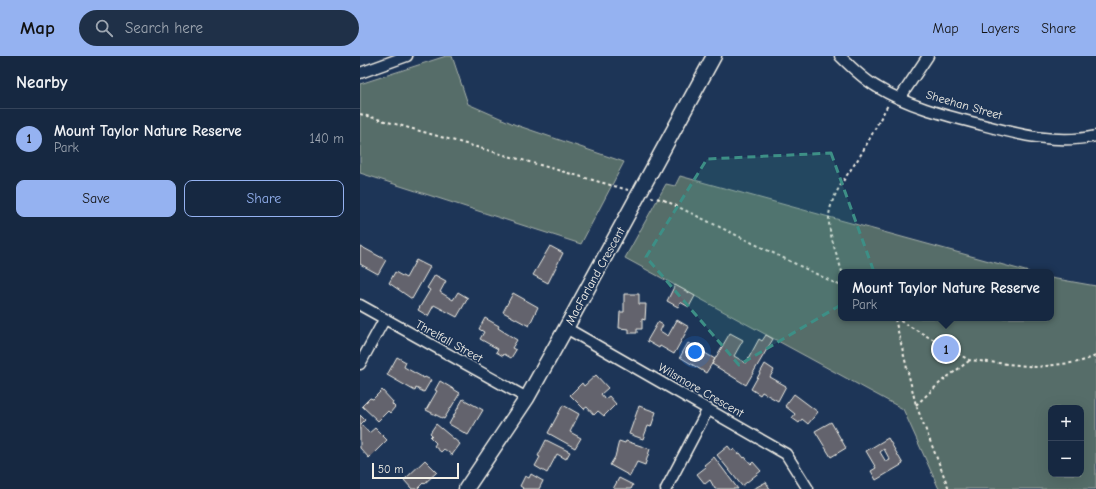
<!DOCTYPE html>
<meta charset="utf-8">
<style>
body{margin:0;font-family:"Comic Neue",sans-serif;background:#1f3048;color:#f1f3f6}
.controls{position:absolute;right:12px;bottom:12px;display:grid;overflow:hidden;border-radius:8px;box-shadow:0 4px 16px #0002}
.controls button{width:36px;height:36px;display:grid;place-items:center;padding:0;border:0;border-bottom:1px solid #35445a;background:#162841;color:#f1f3f6;font:20px sans-serif}
.scale{position:absolute;left:12px;bottom:10px;width:87px;box-sizing:border-box;padding-left:4px;border:2px solid #f4f1e8;border-top:0;font-size:11px;line-height:14px;white-space:nowrap;color:#f4f1e8;-webkit-text-stroke:3px #1d3557;paint-order:stroke}
.you{position:absolute;left:335px;top:296px;width:14px;height:14px;margin:-10px;border:3px solid #fff;border-radius:50%;background:#1a73e8;box-shadow:0 0 0 6px #1a73e833}
.badge{display:grid;place-items:center;width:26px;height:26px;border-radius:50%;background:#95b2f1;color:#111;font-size:13px;font-weight:700}
.pin{position:absolute;translate:-50% -50%;border:2px solid #fff;box-shadow:0 1px 4px #0006}
.popup{position:absolute;left:478px;top:213px;width:216px;height:52px;box-sizing:border-box;display:grid;place-content:center;border-radius:8px;background:#162841;filter:drop-shadow(0 1px 3px #0005);font-size:13px;white-space:nowrap;color:#9ea6b1}
.popup b{font-size:15px;color:#f1f3f6}
.popup::after{content:'';position:absolute;left:50%;top:100%;margin-left:-8px;border:8px solid transparent;border-top-color:#162841}
.list{margin:0;padding:0;list-style:none}
h2{display:flex;justify-content:space-between;align-items:center;height:52px;margin:0;padding:0 16px;font-size:17px}
h2 small{font-size:13px;font-weight:400;color:#9ea6b1}
.list li{display:grid;grid-template-columns:26px 1fr auto;gap:12px;align-items:center;box-sizing:border-box;height:60px;padding:0 16px;border-top:1px solid #35445a}
.list b{display:block;font-size:15px;white-space:nowrap}
.list p{margin:0;font-size:13px;white-space:nowrap;color:#9ea6b1}
.list em{font-size:13px;font-style:normal;color:#9ea6b1}
.actions{display:flex;gap:8px;padding:12px 16px}
.actions a{flex:1;padding:9px 0;border:1px solid #95b2f1;border-radius:8px;text-align:center;font-size:14px;color:#95b2f1}
.actions .main{background:#95b2f1;color:#111}
.icon{flex:none;width:22px;height:22px;fill:none;stroke:currentColor;stroke-width:2;stroke-linecap:round;stroke-linejoin:round}
.map{position:relative;flex:none;width:736px;height:433px;overflow:hidden}
header{display:flex;align-items:center;gap:24px;box-sizing:border-box;height:56px;padding:0 20px;background:#95b2f1;color:#111}
header strong{font-size:19px}
nav{display:flex;gap:22px;margin-inline-start:auto;font-size:14px}
.search{width:280px;height:36px;background:#1f3048;display:flex;align-items:center;gap:10px;box-sizing:border-box;padding:0 14px;border-radius:22px;color:#9ea6b1;font-size:15px}
main{display:flex}
aside{flex:1;background:#162841}
.map>svg:first-child{display:block}
.green{fill:#566d69;stroke:#a5afa8;fill-rule:evenodd}
.building{fill:#63646d;stroke:#f4f1e8;fill-rule:evenodd}
.lines{fill:none;stroke-linecap:round;stroke-linejoin:round}
.street-casing{stroke:#f4f1e8;stroke-width:13}
.secondary-casing{stroke:#f4f1e8;stroke-width:17}
.path{stroke:#f4f1e8;stroke-width:2;stroke-dasharray:3 3;stroke-linecap:butt}
.street{stroke:#1d3557;stroke-width:10}
.secondary{stroke:#1d3557;stroke-width:14}
.marked{fill:#3d8f86;fill-opacity:0.2;stroke:#3d8f86;stroke-width:3;stroke-dasharray:8 5;stroke-linejoin:round}
.labels{text-anchor:middle;dominant-baseline:central;stroke-width:3.5;stroke-linejoin:round;paint-order:stroke}
.street-label{font-size:12px;fill:#f4f1e8;stroke:#1d3557}
</style>
<header>
<strong>Map</strong>
<div class="search"><svg class="icon" aria-label="search" viewBox="0 0 24 24"><circle cx="10" cy="10" r="6"/><path d="M15 15l6 6"/></svg>Search here</div>
<nav><a>Map</a><a>Layers</a><a>Share</a></nav>
</header>
<main>
<aside>
<h2>Nearby<small></small></h2>
<ul class="list">
<li><span class="badge">1</span><div><b>Mount Taylor Nature Reserve</b><p>Park</p></div><em>140 m</em></li>
</ul>
<div class="actions"><a class="main">Save</a><a>Share</a></div>
</aside>
<div class="map">
<svg width="736" height="433" viewBox="0 0 736 433">
<rect width="100%" height="100%" fill="#1d3557"/>
<filter id="ink" filterUnits="userSpaceOnUse"><feTurbulence type="fractalNoise" baseFrequency=".025" numOctaves="2"/><feDisplacementMap in="SourceGraphic" scale="8" xChannelSelector="R" yChannelSelector="G"/><feConvolveMatrix kernelMatrix="1 2 1 2 8 2 1 2 1" color-interpolation-filters="sRGB"/></filter>
<g filter="url(#ink)">
<path class="green" d="M86,0H92L108,48L156,69L264,106L221,188L0,117V28Z
M320,120L669,216H481V262H691V222L736,230V433H579L543,353L265,202L306,128L315,130ZM691,352H721V418H691Z"/>
<path class="building" d="M0,190L26,204L18,218L0,208Z
M190,190L203,197L188,227L173,219Z
M56,204L70,211L52,243L29,227L35,216L46,222Z
M75,219L86,225L80,236L93,244L98,236L108,242L97,261L74,249L68,260L58,254L70,234L67,232Z
M315,229L335,240L329,251L320,246L318,251L307,245Z
M153,237L178,251L169,270L143,256Z
M264,238H279V248H286L285,264L282,263V273H277V277H269V273L259,272L260,256H264Z
M125,262L139,270L138,272L157,284L152,292L156,294L151,302L144,298L143,300L136,296L138,293L120,283L124,276L119,273Z
M317,264L329,271L314,298L300,290L299,292L287,285L298,266L303,269L300,275L308,280Z
M370,277L383,284L374,300L386,307L399,283L402,285L406,279L413,283L386,329L352,308Z
M328,287L355,303L346,317L320,301Z
M37,301L46,306L44,311L64,322L65,321L71,324L64,336L56,332L55,335L27,319Z
M405,308L414,314L410,321L426,330L418,345L402,336L400,339L391,333Z
M236,319L248,332L241,338L245,343L249,340L256,348L244,360L238,355L234,359L227,351L224,353L210,339L222,327L224,330Z
M80,325L100,337L84,363L66,354L77,335L75,334Z
M22,334L33,346L32,348L35,351L30,357L28,355L18,365L2,350L10,342L13,343Z
M434,338L458,356L448,368L442,363L439,367L432,362L435,358L425,350Z
M103,343L123,354L108,379L89,368Z
M203,349L219,358L210,376L221,382L215,392L188,377Z
M279,350L296,356L291,371L288,370L283,383L269,378Z
M0,359L5,364L1,368L9,377L15,372L27,384L9,402L0,392Z
M471,366L486,392L471,401L455,375Z
M76,368L100,388L92,399L84,393L81,396L74,390L76,387L70,381L72,379L70,377Z
M528,382L543,408L516,424L511,415L516,412L506,395ZM524,393L530,404L526,406L520,396Z
M186,384L210,396L206,403L197,398L187,417L175,410L180,401L178,400Z
M259,385L265,387L266,385L290,393L285,409L277,406L270,420L250,409L255,401Z
M368,390L372,395L374,393L378,398L380,397L384,402L385,401L391,408L393,406L401,415L382,430L357,399Z
M354,401L378,433H355L350,424L345,428L337,418L346,411L344,409Z
M65,404L77,416L64,428L63,427L57,433H52L44,424Z
M171,418L183,425L179,433H162L163,432L160,430L165,420L169,422Z
M259,422L273,429L271,433H253Z
M406,426L410,433H393Z"/>
<g class="lines">
<g class="street-casing">
<path id="street" d="M480,0C491,11 503,23 517,31C548,50 584,59 619,68C657,78 696,89 736,80
M0,17L47,0
M540,42L568,0
M0,249L167,342
M206,272L426,398L448,433
M0,308L24,264
M306,433L348,353"/>
</g>
<g class="secondary-casing">
<path id="secondary" d="M106,433L167,342L206,272L354,0"/>
</g>
<path class="path" d="M0,58L268,134
M291,141L304,144
M304,144L481,230
M482,216C478,201 468,177 469,162C469,141 489,117 500,100C510,83 518,66 528,49
M535,262L609,304L677,311L719,306L736,300
M535,263L556,349L589,433
M556,349L582,325L609,305"/>
<use href="#street" class="street"/>
<use href="#secondary" class="secondary"/>
</g>
</g>
<path class="marked" d="M471,97L518,227L379,309L286,201L347,103Z"/>
<g class="labels">
<g class="street-label">
<text transform="translate(604 49) rotate(16)">Sheehan Street</text>
<text transform="translate(235 220) rotate(-61)">MacFarland Crescent</text>
<text transform="translate(89 285) rotate(29)">Threlfall Street</text>
<text transform="translate(341 334) rotate(30)">Wilsmore Crescent</text>
</g>
</g>
</svg>
<div class="controls">
<button>+</button>
<button>−</button>
</div>
<div class="scale">50 m</div>
<div class="you"></div>
<div class="pin badge" style="left:586px;top:293px">1</div>
<div class="popup"><b>Mount Taylor Nature Reserve</b>Park</div>
</div>
</main>
